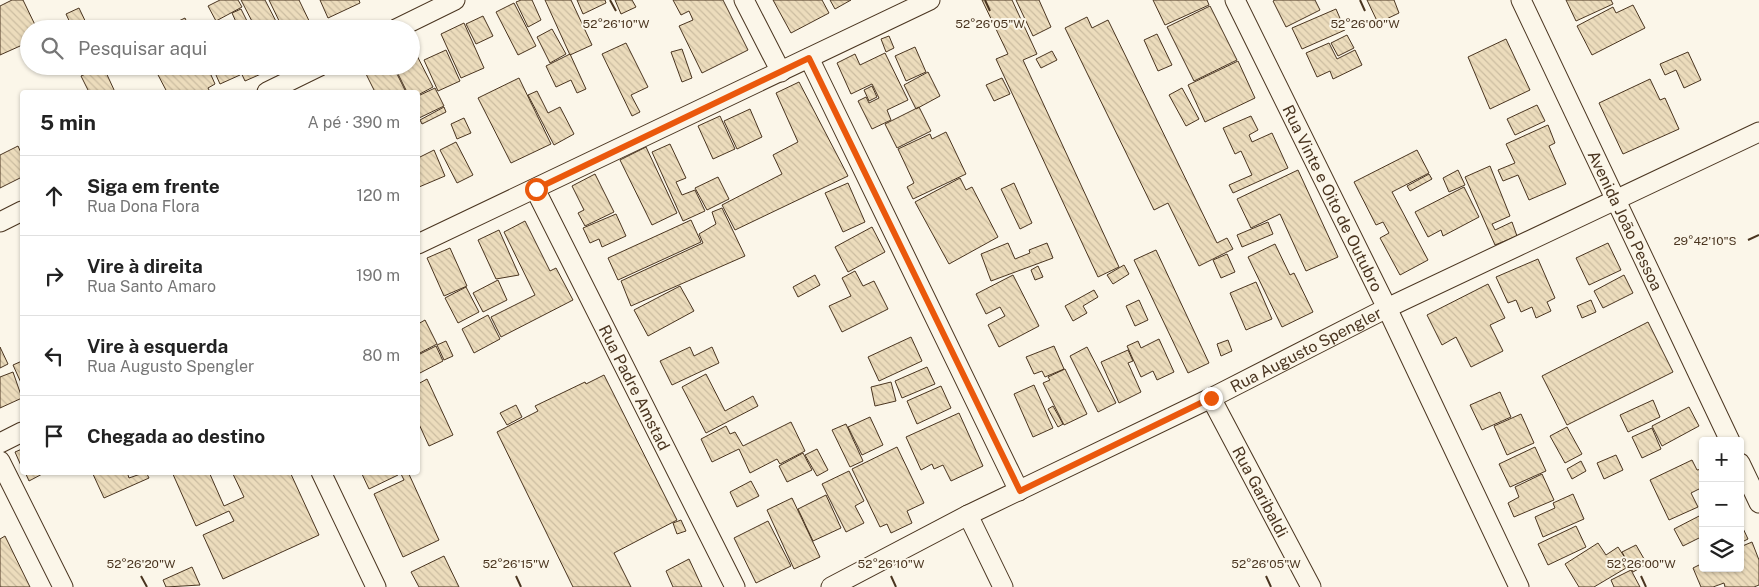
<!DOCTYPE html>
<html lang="pt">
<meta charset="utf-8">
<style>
body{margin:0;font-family:"Public Sans",sans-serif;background:#f6f6f6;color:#222}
.controls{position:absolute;right:15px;bottom:15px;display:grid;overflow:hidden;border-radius:5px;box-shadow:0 1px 4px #0004}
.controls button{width:45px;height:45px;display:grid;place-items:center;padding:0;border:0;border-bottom:1px solid #e0e0e0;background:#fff;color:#222;font:25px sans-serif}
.stop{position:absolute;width:15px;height:15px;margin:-11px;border:4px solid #ea580c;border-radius:50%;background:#fff}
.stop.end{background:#ea580c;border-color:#fff;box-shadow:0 1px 5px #0008}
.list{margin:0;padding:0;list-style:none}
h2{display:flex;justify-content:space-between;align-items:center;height:65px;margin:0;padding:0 20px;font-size:21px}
h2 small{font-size:16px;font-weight:400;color:#767676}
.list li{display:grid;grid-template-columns:32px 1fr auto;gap:15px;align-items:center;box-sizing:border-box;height:80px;padding:0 20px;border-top:1px solid #e0e0e0}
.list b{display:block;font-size:19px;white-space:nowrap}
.list p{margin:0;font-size:16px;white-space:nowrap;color:#767676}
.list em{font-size:16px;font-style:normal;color:#767676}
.icon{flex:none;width:28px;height:28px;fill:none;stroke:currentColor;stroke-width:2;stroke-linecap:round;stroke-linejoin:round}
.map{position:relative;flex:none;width:1759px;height:587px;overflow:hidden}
.search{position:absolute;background:#fff;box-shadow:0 1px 4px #0004;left:20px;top:20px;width:400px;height:55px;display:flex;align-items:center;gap:12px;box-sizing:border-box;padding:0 18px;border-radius:28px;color:#767676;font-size:19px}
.panel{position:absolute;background:#fff;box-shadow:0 1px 4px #0004;left:20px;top:90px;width:400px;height:385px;border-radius:5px}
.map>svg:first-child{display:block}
.building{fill:url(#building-back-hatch);stroke:#4a3520}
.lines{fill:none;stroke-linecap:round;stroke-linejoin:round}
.minor-casing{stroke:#4a3520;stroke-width:21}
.minor{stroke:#fbf6e9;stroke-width:19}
.route{stroke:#ea580c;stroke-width:6}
.ticks{fill:none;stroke:#4a3520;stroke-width:2}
.labels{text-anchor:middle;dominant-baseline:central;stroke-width:4;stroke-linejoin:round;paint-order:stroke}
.street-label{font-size:16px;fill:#4a3520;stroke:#fbf6e9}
.ticks-label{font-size:12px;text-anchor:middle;fill:#4a3520;stroke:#fbf6e9;stroke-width:4;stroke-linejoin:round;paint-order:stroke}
</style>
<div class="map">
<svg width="1759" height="587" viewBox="0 0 1759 587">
<defs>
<pattern id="building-back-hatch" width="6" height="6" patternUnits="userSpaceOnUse" patternTransform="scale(1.25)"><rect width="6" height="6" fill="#ecdcbc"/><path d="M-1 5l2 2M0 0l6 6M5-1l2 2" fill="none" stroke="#ccbda1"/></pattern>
</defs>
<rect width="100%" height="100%" fill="#fbf6e9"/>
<path class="building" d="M12,0H23L37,29H29V42L0,55V6Z
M220,0H238L242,7L216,21L208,6Z
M241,0H265L280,29H256Z
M269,0H299L313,29H283Z
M320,0H359L360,3L328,18Z
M521,0H532L541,20L528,27L516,2Z
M545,0H571L592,45L570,55Z
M577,0H605L606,3L583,14Z
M615,0H632L636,7L621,14Z
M673,0H723L748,50L702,73L679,26L693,20L689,11L681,15Z
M773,0H822L829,13L791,33Z
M830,0H851L835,9Z
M982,0H1012L1037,54L1023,60L1119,267L1098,277L996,59L1008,54Z
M1016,0H1039L1051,27L1033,36Z
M1153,0H1207L1209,5L1165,25Z
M1275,0H1315L1320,10L1286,27L1273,1Z
M1367,0H1394L1399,13L1378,23Z
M1566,0H1611L1613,4L1576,21Z
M514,3L536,46L518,55L496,12Z
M1633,5L1645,28L1592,55L1577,26L1613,7L1616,13Z
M1210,6L1237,60L1194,81L1167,27Z
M79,8L89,29H73L66,14Z
M241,9L251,29H227L237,24L232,13Z
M1336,9L1345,30L1302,49L1292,28Z
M483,16L493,36L476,44L466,24Z
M1087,17L1092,28L1108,20L1217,243L1227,238L1233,249L1199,266L1168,203L1154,210L1065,28Z
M185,18L190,29H162Z
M464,23L484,68L461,78L441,34Z
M552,29L566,54L550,63L537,37Z
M1157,34L1172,65L1158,71L1144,40Z
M1347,35L1354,48L1338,56L1331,43Z
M889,36L894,48L886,52L881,39Z
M1506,39L1530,90L1490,109L1468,57Z
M626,43L648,87L631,95L640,112L632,116L602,54Z
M1329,43L1337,59L1355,50L1362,65L1333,79L1330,71L1317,77L1306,53Z
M411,44L433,87L418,95V92H407L394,66H411Z
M915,47L926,72L906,81L895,56Z
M682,49L692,78L682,82L671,52Z
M446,50L460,81L438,91L424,60Z
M1052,51L1057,60L1041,68L1036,59Z
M1688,52L1701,80L1684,88L1676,70L1665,75L1660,64Z
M885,53L908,100L887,110L891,120L872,129L858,101L866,97L869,103L879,98L872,84L851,94L837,63L855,54L860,65Z
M570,54L586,89L577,93L571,80L556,87L546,66Z
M1238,61L1255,98L1205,122L1188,85Z
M103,66L115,92H89L81,76Z
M171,66H207L215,84L208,88L210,92H167L157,73Z
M212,66H236L240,75L220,84Z
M238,66H269L270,70L245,81Z
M382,66H393L406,92H375L366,74Z
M928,72L940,96L916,109L904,85Z
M519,78L551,144L511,163L478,98Z
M1002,78L1010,94L994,101L986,85Z
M1650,79L1660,100L1665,98L1679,129L1623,154L1599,103Z
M799,82L848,176L735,230L722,205L782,174L773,155L798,142L776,93Z
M872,86L877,97L869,101L864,90Z
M435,88L444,106L419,118L418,96Z
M1182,88L1199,119L1186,126L1169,95Z
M537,91L548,113L560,107L574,134L554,145L528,95Z
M1537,105L1545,121L1515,135L1507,119Z
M444,107L446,112L422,124L420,120Z
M919,107L931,131L897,148L885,124Z
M750,109L762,137L737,149L724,121Z
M720,116L735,149L713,159L698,126Z
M1251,116L1258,130L1249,135L1252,142L1272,133L1288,168L1233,193L1229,185L1252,175L1241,151L1235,154L1223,128Z
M464,118L471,133L457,139L451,124Z
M1548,125L1555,143L1549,146L1566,184L1529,200L1518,175L1503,181L1498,170L1515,163L1506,144Z
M946,132L966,174L913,199L907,187L914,183L898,149L930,134L932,139Z
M456,142L473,175L457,183L440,150Z
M670,144L686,178L676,182L682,195L695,190L705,211L683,221L652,152Z
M18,146L22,155V177L0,188V155Z
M646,147L677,213L652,225L620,160Z
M434,150L445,176L419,187L418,158Z
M1417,150L1429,173L1392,192L1428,260L1400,275L1380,238L1389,233L1383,222L1376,225L1354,182Z
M1490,166L1510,216L1492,224L1495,230L1512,222L1517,236L1495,245L1465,177Z
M1298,170L1338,257L1306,271L1280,214L1251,228L1237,199Z
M1458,170L1465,185L1449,192L1443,178Z
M595,174L614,212L585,226L578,213L584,210L572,186Z
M1429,174L1432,179L1410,191L1407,186Z
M718,177L729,199L707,210L695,188Z
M960,178L966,190L972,187L998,237L949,264L915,202Z
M848,183L865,222L843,232L825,193Z
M1014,183L1032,223L1020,229L1001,189Z
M1464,187L1479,217L1443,236L1441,230L1428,237L1415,212Z
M722,208L745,256L631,306L621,281L703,243L699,234L716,224L712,212Z
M616,214L626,236L602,247L599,239L590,243L583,228Z
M691,220L701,242L618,280L608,258Z
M525,221L550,271L556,268L573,300L501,337L491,317L535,295L504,232Z
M1268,222L1273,234L1242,247L1237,235Z
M872,227L885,252L848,272L835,247Z
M499,230L519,275L496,279L478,240Z
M1008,243L1015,259L1030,253L1029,250L1047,243L1053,258L991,281L981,254Z
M1608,243L1621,270L1589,285L1576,258Z
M1275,244L1290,275L1294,273L1313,312L1282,327L1248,257Z
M450,248L467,286L444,296L427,258Z
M1156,250L1209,363L1188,373L1134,260Z
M1227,254L1235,272L1221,278L1213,260Z
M1538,259L1555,298L1547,302L1551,311L1536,318L1532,307L1521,312L1516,300L1508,303L1496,277Z
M1124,265L1129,274L1113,284L1107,275Z
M1038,266L1043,277L1035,280L1031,270Z
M855,271L863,286L874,281L888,309L842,332L829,306L851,296L842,278Z
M815,275L820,285L798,297L793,287Z
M1013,275L1039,326L999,347L988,325L1005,316L1000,307L986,314L976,294Z
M1624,275L1633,293L1603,308L1594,291Z
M498,280L507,300L483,312L473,293Z
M1256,282L1272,319L1246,330L1230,293Z
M1488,284L1505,318L1490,325L1503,351L1471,367L1456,337L1442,345L1427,315Z
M680,286L694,311L648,336L634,310Z
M466,287L479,312L458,323L445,298Z
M1094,290L1098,297L1083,306L1087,313L1073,321L1065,306Z
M1139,300L1148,320L1135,326L1126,306Z
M1591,300L1596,312L1582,318L1577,306Z
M488,315L500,339L474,353L462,329Z
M425,320L437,344L418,354V324Z
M1648,322L1673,372L1567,425L1542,376Z
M911,337L922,361L879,381L868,357Z
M1159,339L1174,372L1157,380L1153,371L1141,377L1127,346L1138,341L1141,348Z
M1228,340L1232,351L1221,356L1217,344Z
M446,341L453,356L444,360L437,345Z
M436,346L443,361L418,374V355Z
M1054,346L1064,369L1045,377L1042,371L1034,374L1026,357Z
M0,347L8,364L0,368Z
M690,347L694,356L712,347L719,363L672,385L660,361Z
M1087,347L1116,403L1098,412L1070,356Z
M1128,350L1133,361L1128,363L1141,392L1119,403L1101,362Z
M22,361V385L13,365Z
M927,367L935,384L902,398L895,381Z
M1065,369L1087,414L1064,425L1043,383L1050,380L1048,377Z
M13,372L22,398L0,408V377Z
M706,374L725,411L753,396L758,406L706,433L682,387Z
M604,375L677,520L614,553L631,587H573L497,432L538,411L535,406L585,382L586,384Z
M427,379L453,435L429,446L418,422V384Z
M891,382L896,401L875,406L871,387Z
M1034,385L1053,428L1033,437L1014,394Z
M941,386L951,408L917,424L907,401Z
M1500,392L1511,417L1482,430L1470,405Z
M1653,400L1660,417L1628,432L1620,415Z
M516,405L522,417L507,425L500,413Z
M1053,406L1063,424L1058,427L1048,409Z
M1689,407L1699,426L1662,446L1652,426Z
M959,413L983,466L951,481L943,465L934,469L932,464L921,470L906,437Z
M1521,414L1534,443L1507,455L1494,426Z
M870,417L883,445L862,455L848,427Z
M791,422L805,451L780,464L777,459L750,473L739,449L712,462L701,439L726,426L730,434L735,432L743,446Z
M846,424L863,461L850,467L832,430Z
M1567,427L1582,454L1565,463L1550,436Z
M1652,428L1661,449L1642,458L1632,437Z
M897,447L924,503L907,511L912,523L891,533L887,524L880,527L852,469Z
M1535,447L1546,471L1510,487L1499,464Z
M22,449V468L15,452Z
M817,449L828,470L817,476L805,455Z
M803,453L812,470L787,482L779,466Z
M1616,455L1623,470L1604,479L1597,463Z
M1692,460L1697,470L1703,469V487L1691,493L1698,507L1669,520L1650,480Z
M1581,461L1586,471L1572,479L1567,469Z
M849,471L864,501L855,506L864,523L846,532L822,484Z
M25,472H46L29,481Z
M92,472H127L129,478L146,472L149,478L104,498Z
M172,472H209L224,506L244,497L232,472H290L319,535L223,579L203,535L234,521L229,511L196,526Z
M361,472H397L398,475L369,489Z
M400,472H408L439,540L403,557L374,494L404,480Z
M1542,474L1554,500L1514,517L1508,503L1519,497L1515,487Z
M751,481L759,496L737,507L730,492Z
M1573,494L1584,519L1543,537L1535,517L1555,508L1553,503Z
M826,495L841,528L813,541L798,509Z
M792,498L820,557L794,569L767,510Z
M1703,514V536L1683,546L1674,529Z
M681,520L686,531L677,534L673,523Z
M768,521L791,566L756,583L734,538Z
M1740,522L1748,539L1740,543Z
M1576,526L1586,547L1548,565L1538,544Z
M5,536L30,587H0V539Z
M1752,542L1759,560V585L1754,587H1725L1724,583L1713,587H1701L1693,568L1703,563V568H1740V547Z
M1598,543L1606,555L1618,547L1627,561L1623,564L1626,568L1594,587H1579L1565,564Z
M1636,545L1647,564L1633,572L1622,552Z
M444,556L459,587H419L411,572Z
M689,559L702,587H673L666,571Z
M192,567L200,585L166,587L163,580Z
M1631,570L1640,587H1614L1611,580Z"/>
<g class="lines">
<g class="minor-casing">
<g id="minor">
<path d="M744,0L781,72"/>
<path id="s1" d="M1235,0L1387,308L1519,587"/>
<path id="s2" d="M1521,0L1730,441"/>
<path d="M396,29L455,0"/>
<path d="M809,58L1019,491"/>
<path d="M267,92L320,66"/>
<path id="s3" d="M535,189L735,587"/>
<path d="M0,222L22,211"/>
<path d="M418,244L930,0"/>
<path id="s4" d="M1211,398L1311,587"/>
<path d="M0,443L22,432"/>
<path d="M0,461L63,587"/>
<path d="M1740,463L1759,503"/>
<path d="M321,472L376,587"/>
<path d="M968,515L1003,587"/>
<path id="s5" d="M831,587L968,515L1211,398L1387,308L1759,132"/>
</g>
</g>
<use href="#minor" class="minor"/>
</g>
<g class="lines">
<path class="route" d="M536,189L809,58L1020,491L1211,398"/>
</g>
<path class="ticks" d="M610,0L616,11M985,0L990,11M1360,0L1365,11M1748,240L1759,235M141,576L147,587M516,576L521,587M891,576L896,587M1266,576L1271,587M1641,576L1646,587"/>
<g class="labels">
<g class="street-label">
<text stroke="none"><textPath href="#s1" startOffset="221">Rua Vinte e Oito de Outubro</textPath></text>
<text stroke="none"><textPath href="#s2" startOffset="244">Avenida João Pessoa</textPath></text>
<text stroke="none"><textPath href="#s5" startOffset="531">Rua Augusto Spengler</textPath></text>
<text stroke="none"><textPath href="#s3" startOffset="222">Rua Padre Amstad</textPath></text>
<text stroke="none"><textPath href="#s4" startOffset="106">Rua Garibaldi</textPath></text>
</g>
</g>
<g class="ticks-label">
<text x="616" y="28">52°26'10"W</text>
<text x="990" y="28">52°26'05"W</text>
<text x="1365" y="28">52°26'00"W</text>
<text x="1705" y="245">29°42'10"S</text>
<text x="141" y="568">52°26'20"W</text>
<text x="516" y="568">52°26'15"W</text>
<text x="891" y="568">52°26'10"W</text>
<text x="1266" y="568">52°26'05"W</text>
<text x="1641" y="568">52°26'00"W</text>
</g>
</svg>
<div class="controls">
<button>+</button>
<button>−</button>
<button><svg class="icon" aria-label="layers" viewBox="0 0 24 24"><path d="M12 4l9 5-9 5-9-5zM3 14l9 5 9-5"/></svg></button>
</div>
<div class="stop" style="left:536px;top:189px"></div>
<div class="stop end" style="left:1211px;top:398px"></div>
<div class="search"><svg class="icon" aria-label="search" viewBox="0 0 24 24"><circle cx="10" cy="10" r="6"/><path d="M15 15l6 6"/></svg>Pesquisar aqui</div>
<section class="panel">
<h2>5 min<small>A pé · 390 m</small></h2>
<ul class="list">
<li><svg class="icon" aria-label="ahead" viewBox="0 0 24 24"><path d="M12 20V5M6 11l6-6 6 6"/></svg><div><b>Siga em frente</b><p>Rua Dona Flora</p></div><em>120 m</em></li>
<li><svg class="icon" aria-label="right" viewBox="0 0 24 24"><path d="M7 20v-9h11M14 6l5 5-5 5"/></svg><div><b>Vire à direita</b><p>Rua Santo Amaro</p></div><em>190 m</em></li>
<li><svg class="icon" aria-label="left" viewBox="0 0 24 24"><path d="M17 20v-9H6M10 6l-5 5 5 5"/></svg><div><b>Vire à esquerda</b><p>Rua Augusto Spengler</p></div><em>80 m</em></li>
<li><svg class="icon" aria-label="arrive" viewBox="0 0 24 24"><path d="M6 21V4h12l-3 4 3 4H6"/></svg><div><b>Chegada ao destino</b></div></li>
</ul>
</section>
</div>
